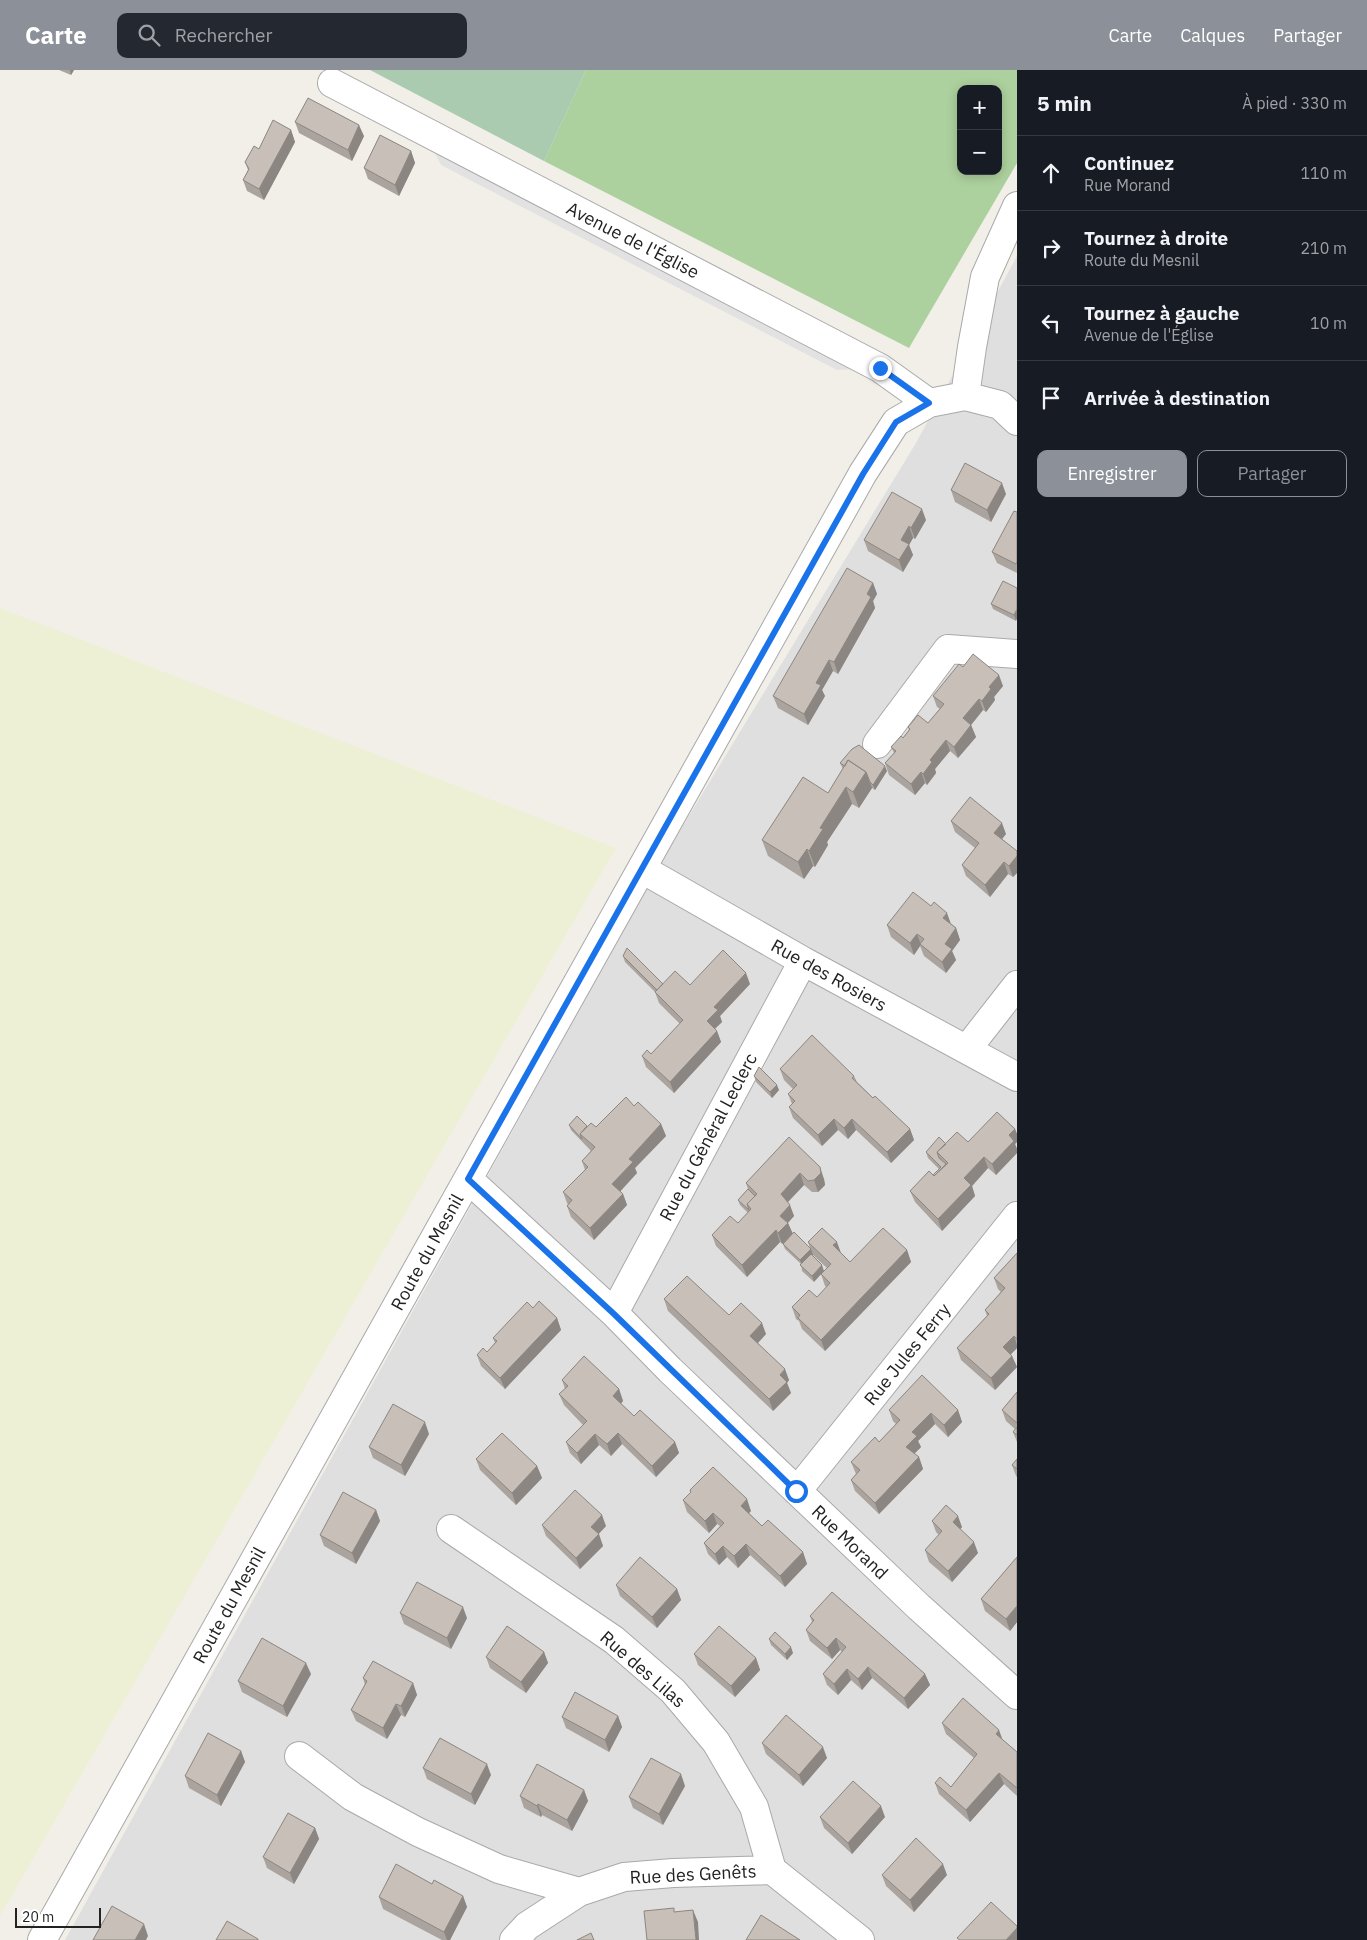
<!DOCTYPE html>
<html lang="fr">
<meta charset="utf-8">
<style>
body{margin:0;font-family:"IBM Plex Sans",sans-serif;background:#242831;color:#f1f3f6}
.controls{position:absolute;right:15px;top:15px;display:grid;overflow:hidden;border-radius:10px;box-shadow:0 2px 12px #0003}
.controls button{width:45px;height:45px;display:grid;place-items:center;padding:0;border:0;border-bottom:1px solid #363941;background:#171b24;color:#f1f3f6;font:25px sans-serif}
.scale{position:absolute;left:15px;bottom:12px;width:86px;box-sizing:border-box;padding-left:5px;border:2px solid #222;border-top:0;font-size:14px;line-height:18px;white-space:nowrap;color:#222;-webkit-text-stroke:4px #fff;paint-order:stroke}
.stop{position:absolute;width:15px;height:15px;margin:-11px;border:4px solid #1a73e8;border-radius:50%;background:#fff}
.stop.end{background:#1a73e8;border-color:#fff;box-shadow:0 1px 5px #0008}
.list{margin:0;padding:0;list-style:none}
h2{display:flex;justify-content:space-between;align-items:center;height:65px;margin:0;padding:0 20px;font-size:21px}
h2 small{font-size:16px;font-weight:400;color:#9ea1a6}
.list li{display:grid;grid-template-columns:32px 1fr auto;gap:15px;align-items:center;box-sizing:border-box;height:75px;padding:0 20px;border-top:1px solid #363941}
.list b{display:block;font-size:19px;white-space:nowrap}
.list p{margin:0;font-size:16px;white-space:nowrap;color:#9ea1a6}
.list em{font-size:16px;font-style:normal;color:#9ea1a6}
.actions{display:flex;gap:10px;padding:15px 20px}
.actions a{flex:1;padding:11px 0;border:1px solid #8c9099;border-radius:10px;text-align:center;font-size:18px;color:#8c9099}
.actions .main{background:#8c9099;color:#fff}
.icon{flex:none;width:28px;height:28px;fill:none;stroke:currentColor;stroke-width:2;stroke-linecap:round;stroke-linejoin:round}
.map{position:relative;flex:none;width:1017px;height:1870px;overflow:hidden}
header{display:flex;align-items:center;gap:30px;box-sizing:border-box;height:70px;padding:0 25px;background:#8c9099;color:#fff}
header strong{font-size:24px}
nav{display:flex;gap:28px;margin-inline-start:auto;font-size:18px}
.search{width:350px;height:45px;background:#242831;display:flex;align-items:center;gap:12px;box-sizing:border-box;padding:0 18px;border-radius:10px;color:#9ea1a6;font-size:19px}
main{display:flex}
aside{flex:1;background:#171b24}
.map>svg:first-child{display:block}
.residential{fill:#e0dfdf}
.farmland{fill:#eef0d5}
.forest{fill:#add19e;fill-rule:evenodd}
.cemetery{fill:#aacbaf}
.parking{fill:#e2e2e2}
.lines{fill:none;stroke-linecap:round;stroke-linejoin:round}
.minor-casing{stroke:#a9a9a9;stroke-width:30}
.minor{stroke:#fff;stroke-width:28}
.wall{fill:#aba49e}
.shaded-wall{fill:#8b8681}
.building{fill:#c7bfb8;stroke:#8b8681}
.route{stroke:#1a73e8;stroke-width:6}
.labels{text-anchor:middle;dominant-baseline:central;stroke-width:4;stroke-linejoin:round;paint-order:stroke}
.street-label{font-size:18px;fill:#222;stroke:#fff}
</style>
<header>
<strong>Carte</strong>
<div class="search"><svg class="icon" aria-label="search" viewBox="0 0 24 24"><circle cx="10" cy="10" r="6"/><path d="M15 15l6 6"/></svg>Rechercher</div>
<nav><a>Carte</a><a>Calques</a><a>Partager</a></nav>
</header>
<main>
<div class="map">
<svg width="1017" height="1870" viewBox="0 0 1017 1870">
<rect width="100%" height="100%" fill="#f2efe9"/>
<path class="residential" d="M1017,186V1870H65L665,785L916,373Z"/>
<path class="farmland" d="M0,538L616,778L0,1846Z"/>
<path class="forest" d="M586,0H1017V93L909,278L544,91ZM961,19H998V101H961Z"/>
<path class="cemetery" d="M370,0H586L544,91Z"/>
<path class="parking" d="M432,77L859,299L837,300L441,95Z"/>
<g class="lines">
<g class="minor-casing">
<path id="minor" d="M332,13L880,298L929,333
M965,326L972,277L985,207L1017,136
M877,674L948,579L1017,584
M642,799L803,891L1017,1007
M967,979L1017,915
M468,1109L614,1243L670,1300L919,1537L1017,1625
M614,1243L803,891
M797,1421L1017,1146
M451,1459L614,1570L673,1621L716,1672L754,1737L772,1800L860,1870
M299,1686L353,1727L418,1762L499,1799L579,1822
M42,1870L863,403L896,352L929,333L965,326L1000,335L1017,351
M514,1870L527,1856L579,1822L624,1807L673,1803L772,1800"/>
</g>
<use href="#minor" class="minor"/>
</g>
<path class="wall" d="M59,0H74L71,5Z
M295,52L364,66L352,91L299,63Z
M291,60L295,72L264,130L247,121L243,110L248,100L245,92L259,79Z
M411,81L415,93L399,126L368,109L364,98Z
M951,420L1006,424L991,452L955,432Z
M1017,442V503L997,493L992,482Z
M926,450L915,469L913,468L909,475L913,485L903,502L868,481L864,470Z
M873,513L877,524L873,531L875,538L838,604L833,601L822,620L825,626L808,655L778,638L773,626Z
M1017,518L1016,551L993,539L991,534Z
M963,597L1003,616L994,627L995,630L986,642L983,640L971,655L976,667L958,688L950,681L935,699L936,703L927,715L925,713L915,725L889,705L885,693L894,683L891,677L903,668L909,660L908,657L928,653L940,639L937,637L933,626Z
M840,693L887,701L875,720L872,718L859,738L852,734L827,772L828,775L815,797L813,796L804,809L768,786L762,770L828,723L843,699Z
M951,751L1006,764L1002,769L1017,781V803L1013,807L1008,804L990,827L966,806L962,795L975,778L955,762Z
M931,836L956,858L960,870L952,881L956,890L946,903L924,886L920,876L914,885L891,867L887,855Z
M623,886L663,914L690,915L750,914L720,946L722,952L715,959L717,961L721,972L674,1023L646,997L642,986L651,984L680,954L659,933L655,922L625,892Z
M780,999L854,1006L857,1012L873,1028L910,1059L914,1070L891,1093L856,1060L848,1069L838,1060L822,1076L793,1048L789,1037L792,1034L788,1024L793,1019L784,1010Z
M754,1006L779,1020L772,1028L756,1012Z
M634,1036L661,1054L666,1066L635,1098L637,1103L620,1121L623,1124L627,1135L594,1170L571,1147L567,1136L568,1134L567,1133L563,1122L585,1100L582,1091L591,1081L571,1060L569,1055L596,1057Z
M1015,1059L1017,1064V1072L1015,1074L1017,1079V1083L996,1105L988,1098L972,1116L975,1126L942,1161L915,1132L910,1121L933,1105L939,1099L928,1088L926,1082L946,1074L968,1072Z
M789,1067L824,1109L825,1115L818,1122H812L804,1115L788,1132L794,1146L788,1153L792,1163L810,1178L808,1172L841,1183L850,1192L907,1180L911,1192L825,1281L802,1259L799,1251L796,1249L792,1237L817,1227L827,1217L825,1216L821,1204L827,1198L813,1185L812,1186L814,1212L802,1201L801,1194L785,1179L783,1174L780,1172L747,1207L716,1176L712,1165L738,1153L748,1143L740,1135L738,1130L748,1119L746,1113Z
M1017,1183V1278L1011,1284L1012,1286L1017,1297L995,1320L961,1290L957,1278L987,1246L985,1240L1001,1222L998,1219L994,1208Z
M664,1229L729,1245L766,1264L758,1273L789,1310L787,1313L791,1323L773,1341L668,1241Z
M533,1238L557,1248L561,1260L505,1319L481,1296L477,1285L487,1282L495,1273L493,1268Z
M562,1310L619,1319L623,1331L621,1334L634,1346L675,1372L679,1383L656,1407L622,1374L611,1386L599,1375L581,1394L570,1383L566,1372L583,1355L564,1335L559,1324L565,1319Z
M1017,1322V1372L1013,1362L1015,1359L1006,1351L1002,1340Z
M889,1340H958L962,1352L948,1367L935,1354L918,1371L921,1377L914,1384L919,1387L923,1399L879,1444L855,1421L851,1410L856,1404L851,1392L879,1372L896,1354L893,1351Z
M429,1364L405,1406L373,1388L369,1377Z
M476,1389L537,1396L542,1408L516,1435L480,1400Z
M1017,1389V1407L1016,1406L1012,1395Z
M690,1420L751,1441L749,1443L762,1456L803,1482L807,1494L785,1517L750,1485L738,1498L727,1487L719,1495L708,1484L704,1473L720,1456L717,1454L709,1463L687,1442L683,1430L691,1422Z
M376,1440L380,1451L356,1494L324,1476L320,1465Z
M932,1451L962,1457L960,1459L978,1483L952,1512L929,1492L925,1480L939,1465L936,1462Z
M542,1455L606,1456L598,1464L603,1476L580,1499L546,1466Z
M1017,1487V1552L1010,1561L985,1541L981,1529Z
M616,1515L677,1519L681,1530L657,1558L620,1526Z
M400,1543L467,1548L451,1579L404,1554Z
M810,1546L925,1604L930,1615L908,1639L872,1608L862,1620L851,1610L838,1625L827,1615L823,1604L842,1582L840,1580L832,1589L810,1571L806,1560L812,1552Z
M769,1569L793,1583L787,1590L771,1575Z
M544,1582L548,1593L526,1623L490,1598L486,1587Z
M694,1584L756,1588L760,1600L735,1627L698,1595Z
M311,1604L287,1647L242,1622L238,1611Z
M363,1608L413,1613L417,1625L405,1647L401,1645L387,1669L356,1651L351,1640L365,1615Z
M618,1646L622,1657L609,1682L566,1658L562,1647Z
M942,1653L1002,1669L1017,1682V1726L1004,1714L970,1752L939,1724L935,1713L951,1717L974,1688L946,1664Z
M762,1673L827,1688L803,1716L766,1684Z
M241,1681L245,1692L221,1736L189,1718L185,1706Z
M423,1698L491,1705L475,1735L427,1709Z
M685,1716L663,1755L633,1738L629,1727Z
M584,1720L588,1731L572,1761L542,1745L541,1747L524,1738L520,1726Z
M820,1747H885L852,1784L824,1758Z
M315,1758L319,1769L294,1814L267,1798L263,1787Z
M882,1805H947L914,1842L886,1816Z
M432,1814L463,1826L467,1837L450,1870H442L383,1839L379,1827Z"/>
<path class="shaded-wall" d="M70,0H74L71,5Z
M359,55L364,66L352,91L348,80Z
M291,60L295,72L264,130L259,119Z
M411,81L415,93L399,126L395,115Z
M1002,413L1006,424L991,452L987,440Z
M922,439L926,450L915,469L911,458Z
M909,456L913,468L909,475L913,485L903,502L899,490L901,470Z
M873,513L877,524L873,531L875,538L838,604L834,592Z
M1017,539V549L1016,551L1014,545Z
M829,590L833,601L822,620L825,626L808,655L804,644L816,613Z
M999,605L1003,616L994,627L995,630L986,642L982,631L989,617Z
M979,629L983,640L967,660L963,648Z
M971,655L976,667L958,688L954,677Z
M946,670L950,681L935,699L936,703L927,715L923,704L930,690Z
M885,696L887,701L875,720L873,715Z
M866,702L872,718L859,738L853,722Z
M921,702L925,713L915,725L911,714Z
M846,717L852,734L827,772L828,775L815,797L809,781L820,758Z
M1002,753L1006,764L998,774L994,763Z
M807,779L813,796L804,809L798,792Z
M1017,786V803L1013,807L1009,796Z
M1004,792L1008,804L990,827L985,815Z
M947,843L951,854L943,848Z
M956,858L960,870L952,881L956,890L946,903L942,892L945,874Z
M917,864L921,875L920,874V876L914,885L910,873Z
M746,903L750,914L720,946L722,952L711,962L707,951L714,937Z
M717,961L721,972L674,1023L670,1012Z
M777,1015L779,1020L772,1028L770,1022Z
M834,1049L838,1060L822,1076L818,1065Z
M852,1049L856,1060L848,1069L844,1058Z
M661,1054L666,1066L635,1098L637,1103L617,1125L612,1114L629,1089Z
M910,1059L914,1070L891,1093L887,1082Z
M1015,1059L1017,1064V1072L1015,1074L1017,1079V1083L996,1105L992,1094L1009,1065Z
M984,1087L988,1098L972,1116L975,1126L942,1161L938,1149L964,1108Z
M820,1097L824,1109L825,1115L818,1122L814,1110Z
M800,1103L804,1115L785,1135L781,1124Z
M623,1124L627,1135L594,1170L590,1158Z
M790,1135L794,1146L784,1157L780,1146Z
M788,1153L793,1164L782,1174L778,1163Z
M776,1160L780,1172L747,1207L742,1195Z
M837,1172L841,1183L833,1175Z
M811,1179L813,1185L802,1196L800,1190Z
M907,1180L911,1192L825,1281L821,1270Z
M822,1195L824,1201L814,1212L812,1206Z
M557,1248L561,1260L505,1319L500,1308Z
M762,1253L766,1264L754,1277L750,1266Z
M1014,1266L1017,1275V1278L1007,1288L1003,1277Z
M1012,1286L1017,1297L995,1320L991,1308Z
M785,1299L789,1310L787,1313L791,1323L773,1341L769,1329L780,1305Z
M619,1319L623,1331L617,1337L613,1326Z
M958,1340L962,1352L948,1367L944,1355Z
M931,1343L935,1354L918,1371L921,1377L910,1388L906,1377L912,1362Z
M425,1352L429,1364L405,1406L401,1395Z
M618,1363L622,1374L611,1386L607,1374Z
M595,1364L599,1375L581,1394L577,1383Z
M675,1372L679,1383L656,1407L652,1396Z
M919,1387L923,1399L879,1444L875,1433Z
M537,1396L542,1408L516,1435L512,1423Z
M747,1429L751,1441L745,1447L741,1436Z
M376,1440L380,1451L356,1494L352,1483Z
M713,1443L717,1454L709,1463L705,1451Z
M602,1445L606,1456L595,1468L591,1457Z
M958,1446L962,1457L957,1463L953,1452Z
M599,1464L603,1476L580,1499L576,1488Z
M974,1472L978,1483L952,1512L948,1501Z
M746,1474L750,1485L738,1498L734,1486Z
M723,1476L727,1487L719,1495L715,1484Z
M803,1482L807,1494L785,1517L780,1506Z
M677,1519L681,1530L657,1558L652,1547Z
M1017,1536V1552L1010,1561L1006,1549Z
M463,1537L467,1548L451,1579L447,1568Z
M836,1568L840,1580L832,1589L827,1578Z
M791,1577L793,1583L787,1590L785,1584Z
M544,1582L548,1593L526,1623L521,1612Z
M756,1588L760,1600L735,1627L731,1616Z
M306,1593L311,1604L287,1647L283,1636Z
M868,1597L872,1608L862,1620L858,1609Z
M847,1599L851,1610L838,1625L834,1614Z
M925,1604L930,1615L908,1639L904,1628Z
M413,1613L417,1625L405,1647L401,1636Z
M396,1634L401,1645L387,1669L383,1658Z
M618,1646L622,1657L609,1682L605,1670Z
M999,1660L1003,1671L996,1664Z
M823,1677L827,1688L803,1716L799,1705Z
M241,1681L245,1692L221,1736L217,1725Z
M487,1694L491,1705L475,1735L471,1724Z
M999,1703L1004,1714L970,1752L966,1740Z
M681,1704L685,1716L663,1755L659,1744Z
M584,1720L588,1731L572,1761L567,1750Z
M538,1734L542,1745L541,1747L537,1736Z
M881,1736L885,1747L852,1784L848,1773Z
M315,1758L319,1769L294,1814L290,1803Z
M943,1794L947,1805L914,1842L910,1830Z
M463,1826L467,1837L450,1870H447L444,1862Z
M693,1840L698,1852L699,1870H696Z
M144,1854L148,1866L146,1870H135Z
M1017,1858V1870H1006Z"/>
<path class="building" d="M308,28L359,55L348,80L295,52Z
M273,50L291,60L259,119L243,110L249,99L245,92L254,76L259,79Z
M380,65L411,81L395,115L364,98Z
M965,393L1002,413L987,440L951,420Z
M892,422L922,439L911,458L909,456L901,470L909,474L899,490L864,470Z
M1014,441L1017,442V492L1016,494L992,482Z
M847,498L873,513L867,524L871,527L834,592L829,590L816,613L821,615L804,644L773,626Z
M1003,511L1017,518V539L1014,545L991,534Z
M973,584L999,605L989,617L991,619L982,631L979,629L963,648L971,655L954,677L946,670L930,690L932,692L923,704L921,702L911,714L885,693L896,681L891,677L901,666L903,668L910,659L908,657L918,645L928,653L944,634L933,626L959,594L963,597Z
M859,675L885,696L873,715L870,712L866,702L848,690L845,696L840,693L852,679Z
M848,690L866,702L853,722L846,717L820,758L823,759L809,781L807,779L798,792L762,770L803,707L828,723Z
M970,727L1002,753L994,763L1017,781V786L1009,796L1004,792L985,815L962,795L979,773L951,751Z
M913,822L931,836L934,832L947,843L943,848L956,858L945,874L952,879L942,892L920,874L924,869L917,864L910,873L887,855Z
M627,878L663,914L657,920L623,886Z
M723,880L746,903L714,937L718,940L707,951L717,961L670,1012L642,986L647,980L651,984L683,950L655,922L675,901L690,915Z
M812,965L854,1006L852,1008L873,1028L875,1026L910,1059L887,1082L852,1049L844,1058L834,1049L818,1065L789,1037L795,1031L788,1024L797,1015L780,999Z
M759,997L777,1015L770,1022L754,1006Z
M626,1027L634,1036L638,1032L661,1054L629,1089L633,1092L612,1114L623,1124L590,1158L567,1136L572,1130L563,1122L588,1097L582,1091L595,1077L580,1064L591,1053L596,1057Z
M997,1042L1015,1059L1009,1065L1014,1071L992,1094L984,1087L964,1108L971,1115L938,1149L910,1121L929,1101L934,1106L948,1093L937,1082L957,1062L968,1072Z
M577,1046L587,1056L580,1064L582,1069L569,1055Z
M789,1067L820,1097L821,1103L814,1110L808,1111L800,1103L781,1124L790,1135L780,1146L788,1153L778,1163L776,1160L742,1195L712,1165L730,1146L738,1153L751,1139L747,1134L757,1124L746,1113Z
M939,1067L946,1074L937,1082L939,1088L946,1094L934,1106L933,1105L941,1097L926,1082Z
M748,1119L755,1126L747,1134L749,1140L738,1130Z
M822,1158L837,1172L833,1175L850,1192L883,1158L907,1180L821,1270L798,1248L800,1245L792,1237L809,1220L817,1227L830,1213L821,1204L831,1194L808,1172Z
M794,1162L811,1179L800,1190L783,1174Z
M1017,1183V1269L1014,1266L1003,1277L1012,1286L991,1308L957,1278L989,1244L985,1240L1005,1218L994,1208Z
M811,1184L822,1195L812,1206L800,1195Z
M687,1206L729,1245L741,1233L762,1253L750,1266L785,1299L780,1305L787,1312L769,1329L664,1229Z
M539,1231L557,1248L500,1308L477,1285L483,1278L487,1282L497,1271L493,1268L527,1232L533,1238Z
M584,1286L619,1319L613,1326L634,1346L640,1340L675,1372L652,1396L618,1363L607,1374L595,1364L577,1383L566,1372L587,1351L559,1324L568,1316L562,1310Z
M922,1305L958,1340L944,1355L931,1343L912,1362L917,1366L906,1377L919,1387L875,1433L851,1410L860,1400L851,1392L875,1367L879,1372L900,1350L889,1340Z
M1017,1322V1353L1002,1340Z
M393,1334L425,1352L401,1395L369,1377Z
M1017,1357V1365L1013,1362Z
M502,1363L537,1396L512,1423L476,1389Z
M1017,1389V1399L1012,1395Z
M713,1397L747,1429L741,1436L762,1456L768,1450L803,1482L780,1506L746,1474L734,1486L723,1476L715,1484L704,1473L724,1453L713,1443L705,1451L683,1430L691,1422L690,1420Z
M575,1420L602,1445L591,1457L599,1464L576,1488L542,1455Z
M343,1422L376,1440L352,1483L320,1465Z
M946,1435L958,1446L953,1452L974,1472L948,1501L925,1480L942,1461L932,1451Z
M640,1487L677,1519L652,1547L616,1515Z
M1017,1487V1536L1006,1549L981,1529Z
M417,1512L463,1537L447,1568L400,1543Z
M832,1522L925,1604L904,1628L868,1597L858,1609L847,1599L834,1614L823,1604L846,1577L836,1568L827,1578L806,1560L814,1550L810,1546Z
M507,1556L544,1582L521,1612L486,1587Z
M719,1556L756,1588L731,1616L694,1584Z
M775,1562L791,1577L785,1584L769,1569Z
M262,1568L306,1593L283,1636L238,1611Z
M373,1591L413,1613L401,1636L396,1634L383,1658L351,1640L367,1611L363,1608Z
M575,1622L618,1646L605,1670L562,1647Z
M963,1628L999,1660L996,1664L1017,1682V1718L999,1703L966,1740L935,1713L940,1707L951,1717L977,1684L942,1653Z
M786,1645L823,1677L799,1705L762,1673Z
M208,1663L241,1681L217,1725L185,1706Z
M440,1668L487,1694L471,1724L423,1698Z
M651,1688L681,1704L659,1744L629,1727Z
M537,1694L584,1720L567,1750L538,1734L537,1736L520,1726Z
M853,1711L881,1736L848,1773L820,1747Z
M288,1743L315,1758L290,1803L263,1787Z
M916,1768L943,1794L910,1830L882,1805Z
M396,1794L432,1814L434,1810L463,1826L444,1862L379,1827Z
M991,1832L1017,1856V1858L1006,1870H960L957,1868Z
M112,1836L144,1854L135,1870H93Z
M674,1838V1842L693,1840L696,1870H647L644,1841Z
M761,1845L800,1870H746Z
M227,1851L258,1869V1870H216Z
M591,1863L594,1870H577Z"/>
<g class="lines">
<path class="route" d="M796,1421L614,1244L468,1109L863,404L896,352L929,333L880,298"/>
</g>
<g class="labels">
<g class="street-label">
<text transform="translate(633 170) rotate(27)">Avenue de l'Église</text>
<text transform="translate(829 905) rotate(29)">Rue des Rosiers</text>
<text transform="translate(708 1067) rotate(-62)">Rue du Général Leclerc</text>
<text transform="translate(427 1182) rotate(-61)">Route du Mesnil</text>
<text transform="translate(907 1284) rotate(-51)">Rue Jules Ferry</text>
<text transform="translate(850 1472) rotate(44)">Rue Morand</text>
<text transform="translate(229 1535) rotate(-61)">Route du Mesnil</text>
<text transform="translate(643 1599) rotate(41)">Rue des Lilas</text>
<text transform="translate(693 1804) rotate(-3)">Rue des Genêts</text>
</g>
</g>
</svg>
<div class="controls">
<button>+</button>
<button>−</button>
</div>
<div class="scale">20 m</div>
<div class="stop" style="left:796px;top:1421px"></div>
<div class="stop end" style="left:880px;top:298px"></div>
</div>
<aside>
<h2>5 min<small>À pied · 330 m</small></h2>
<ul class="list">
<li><svg class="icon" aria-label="ahead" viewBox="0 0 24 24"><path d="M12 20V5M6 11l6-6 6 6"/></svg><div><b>Continuez</b><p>Rue Morand</p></div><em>110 m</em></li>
<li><svg class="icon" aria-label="right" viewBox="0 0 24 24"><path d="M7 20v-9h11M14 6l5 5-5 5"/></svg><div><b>Tournez à droite</b><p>Route du Mesnil</p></div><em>210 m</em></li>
<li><svg class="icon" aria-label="left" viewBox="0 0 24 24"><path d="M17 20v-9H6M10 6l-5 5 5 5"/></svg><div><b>Tournez à gauche</b><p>Avenue de l'Église</p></div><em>10 m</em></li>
<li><svg class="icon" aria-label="arrive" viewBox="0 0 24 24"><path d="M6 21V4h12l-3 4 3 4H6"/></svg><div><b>Arrivée à destination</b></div></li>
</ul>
<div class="actions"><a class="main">Enregistrer</a><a>Partager</a></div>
</aside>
</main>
